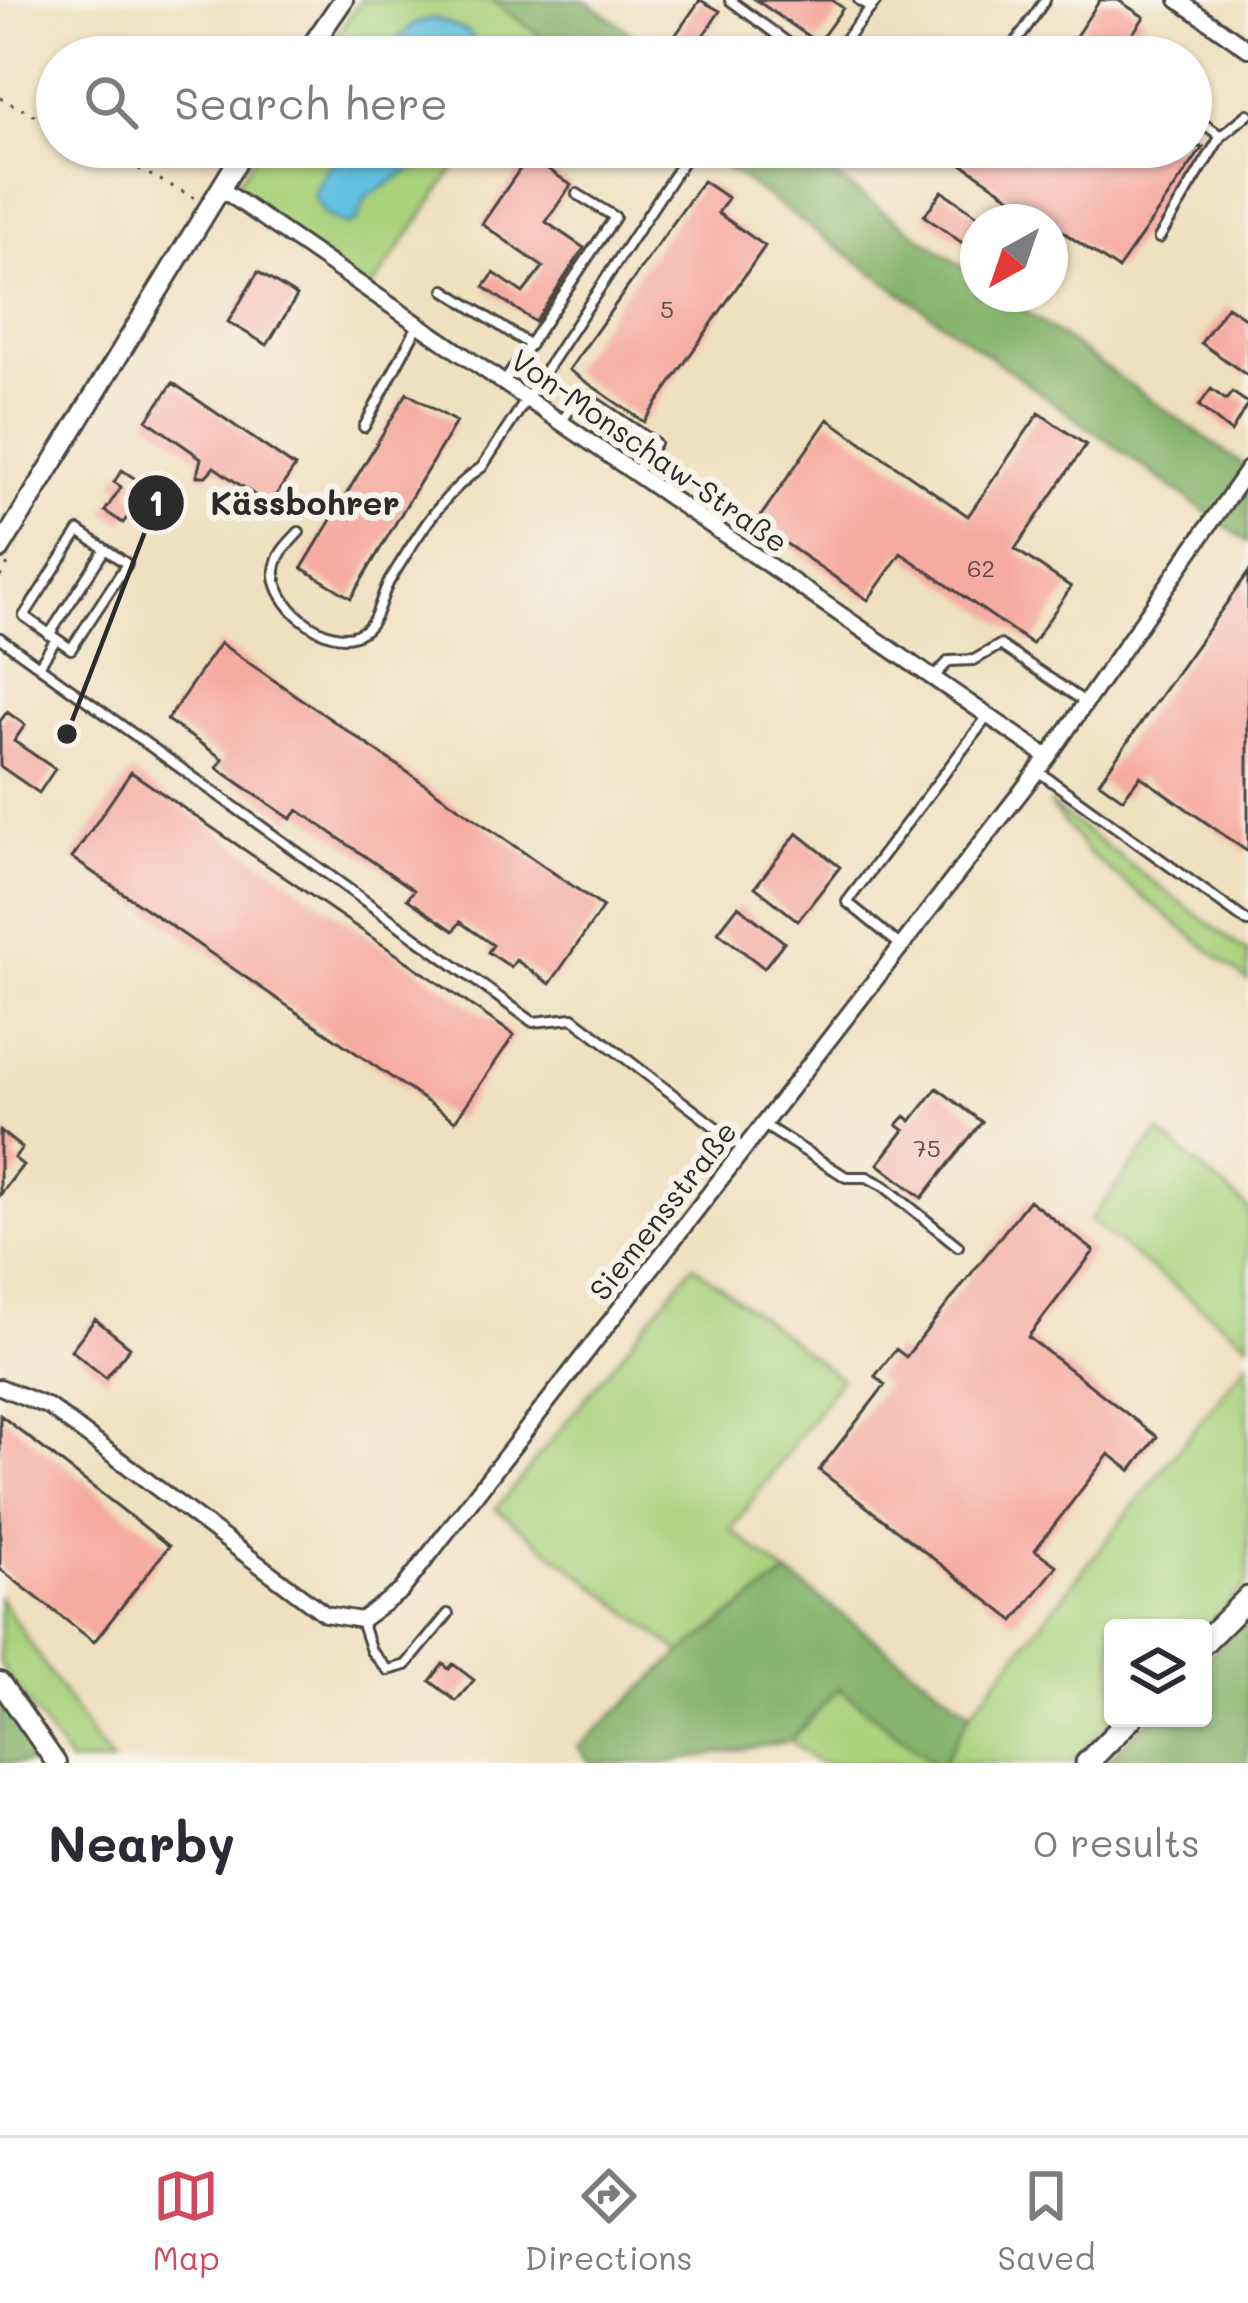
<!DOCTYPE html>
<meta charset="utf-8">
<style>
body{margin:0;font-family:Mali,sans-serif;background:#f7f7f7;color:#2b2b33}
.controls{position:absolute;right:36px;bottom:36px;display:grid;overflow:hidden;border-radius:12px;box-shadow:0 3px 9px #0004}
.controls button{width:108px;height:108px;display:grid;place-items:center;padding:0;border:0;border-bottom:3px solid #e1e1e2;background:#fff;color:#2b2b33;font:60px sans-serif}
.compass{position:absolute;left:960px;top:204px;width:108px;height:108px;border-radius:50%;background:#fff;box-shadow:0 3px 9px #0004;rotate:220deg}
.list{margin:0;padding:0;list-style:none}
h2{display:flex;justify-content:space-between;align-items:center;height:156px;margin:0;padding:0 48px;font-size:51px}
h2 small{font-size:39px;font-weight:400;color:#7c7c81}
.icon{flex:none;width:66px;height:66px;fill:none;stroke:currentColor;stroke-width:2;stroke-linecap:round;stroke-linejoin:round}
.map{position:relative;flex:none;width:1248px;height:1763px;overflow:hidden}
.search{position:absolute;background:#fff;box-shadow:0 3px 9px #0004;left:36px;right:36px;top:36px;height:132px;display:flex;align-items:center;gap:30px;box-sizing:border-box;padding:0 42px;border-radius:66px;color:#7c7c81;font-size:45px}
.sheet{height:372px;background:#fff}
nav{display:flex;justify-content:space-around;align-items:center;box-sizing:border-box;height:168px;border-top:3px solid #e1e1e2;background:#fff;font-size:33px;color:#7c7c81}
nav a{display:grid;justify-items:center;gap:6px}
nav .on{color:#d1495b}
.map>svg:first-child{display:block}
.green{fill:#a9d27d;stroke:#6a7e54;stroke-width:3}
.forest{fill:#86b46c;stroke:#58704c;stroke-width:3}
.water{fill:#62c1e0;stroke:#467686;stroke-width:3}
.building{fill:#f6aba2}
.lines{fill:none;stroke-linecap:round;stroke-linejoin:round}
.service-casing{stroke:#484641;stroke-width:14}
.minor-casing{stroke:#484641;stroke-width:20}
.tertiary-casing{stroke:#484641;stroke-width:24}
.primary-casing{stroke:#484641;stroke-width:27}
.path{stroke:#484641;stroke-width:3;stroke-dasharray:3 9;stroke-linecap:butt}
.service{stroke:#fff;stroke-width:8}
.minor{stroke:#fff;stroke-width:14}
.tertiary{stroke:#fff;stroke-width:18}
.primary{stroke:#fff;stroke-width:21}
.labels{text-anchor:middle;dominant-baseline:central;stroke-width:12;stroke-linejoin:round;paint-order:stroke}
.number-label{font-size:24px;fill:#5e4b49}
.street-label{font-size:30px;fill:#2b2b2b;stroke:#f7f3e8}
.leader{fill:none;stroke:#2b2b2b;stroke-width:4.5}
.callout-dot{fill:#2b2b2b;stroke:#f7f3e8;stroke-width:4.5}
.mark-label{font-size:36px;text-anchor:middle;font-weight:bold;fill:#fff}
.callout-label{font-size:33px;text-anchor:middle;font-weight:bold;fill:#2b2b2b;stroke:#f7f3e8;stroke-width:12;stroke-linejoin:round;paint-order:stroke}
</style>
<div class="map">
<svg width="1248" height="1763" viewBox="0 0 1248 1763">
<rect width="100%" height="100%" fill="#f7f3e8"/>
<filter id="ink" filterUnits="userSpaceOnUse"><feTurbulence type="fractalNoise" baseFrequency=".00833" numOctaves="2"/><feDisplacementMap in="SourceGraphic" scale="24" xChannelSelector="R" yChannelSelector="G"/><feConvolveMatrix kernelMatrix="1 2 1 2 8 2 1 2 1" color-interpolation-filters="sRGB"/></filter>
<filter id="wash" filterUnits="userSpaceOnUse"><feTurbulence type="fractalNoise" baseFrequency=".004" numOctaves="4" result="noise"/><feDisplacementMap in="SourceGraphic" scale="48" xChannelSelector="R" yChannelSelector="G"/><feGaussianBlur stdDeviation="2.7" result="paint"/><feColorMatrix in="noise" values="0 0 0 0 0 0 0 0 0 0 0 0 0 0 0 0 0 1.4 0 .05"/><feComposite in="paint" operator="in"/></filter>
<g filter="url(#wash)">
<rect width="100%" height="100%" fill="#efe0c0"/>
<path class="green" d="M360,0H491L545,38L532,57H322Z
M261,147H469L370,291L230,193Z
M1048,803L1248,953V981L1088,853Z
M1159,1132L1248,1208V1343L1089,1221Z
M693,1265L841,1379L731,1530L787,1574L681,1653L496,1509Z
M1248,1361V1583L1203,1629L1113,1628L1115,1718L1071,1763H943L971,1712Z
M0,1598L95,1741L113,1763H70L0,1664Z
M839,1688L934,1763H817L790,1741Z"/>
<path class="forest" d="M491,0H585L665,57H571Z
M698,147H793L978,278V294H1001L1248,468V542Z
M788,1574L971,1712L943,1763H934L839,1688L790,1741L664,1763H590L578,1747L681,1653Z
M1248,1616V1763H1105L1149,1718H1203V1662Z
M0,1696L46,1763H0Z"/>
<path class="water" d="M434,18L469,32L484,57H378L414,24Z
M340,147H435L419,165L367,197L356,222L347,225L325,215L313,195Z"/>
<g id="blocks">
<path class="building" d="M700,0L720,11L689,56L670,43Z
M756,0H832L843,8L818,43Z
M1100,0H1118L1144,17L1117,57H1095L1072,42Z
M974,147H1203L1118,269L962,164Z
M529,156L571,185L546,222L584,248L535,322L484,287L494,273L523,293L543,267L482,224Z
M703,181L728,198L718,213L765,246L644,422L569,370Z
M942,191L978,216V254L924,216Z
M258,272L297,296L267,345L228,322Z
M1227,306L1248,320V376L1201,343Z
M173,383L295,467L269,505L214,467L206,476H197L201,458L147,420Z
M1211,389L1226,400L1232,392L1248,403L1231,432L1199,406Z
M407,393L456,422L351,598L302,568Z
M1039,413L1086,445L1015,549L1071,587L1032,644L901,553L868,600L756,523L828,419L968,516Z
M122,470L137,480L129,492L141,500L123,523L105,511L121,487L114,482Z
M1248,573V852L1140,776L1123,799L1099,782Z
M220,643L603,907L550,984L516,960L511,967L488,952L493,945L460,922L454,931L407,899L414,890L298,810L291,819L217,768L223,759L167,720Z
M7,712L25,725L14,741L55,769L39,793L0,766V721Z
M131,772L514,1035L455,1121L72,858Z
M797,833L840,867L798,921L755,887Z
M738,906L784,942L764,968L718,932Z
M937,1088L982,1122L922,1198L878,1164L904,1130L897,1125L905,1116L911,1121Z
M0,1131L22,1148L14,1158L23,1165L0,1195Z
M1029,1200L1094,1251L1028,1337L1157,1437L1131,1471L1109,1454L1035,1550L1057,1566L1014,1621L819,1470L885,1385L875,1376L896,1349L906,1357Z
M95,1319L130,1347L106,1378L71,1350Z
M0,1415L169,1546L94,1642L0,1569Z
M443,1664L449,1669L453,1664L474,1680L456,1701L430,1681Z"/>
</g>
</g>
<g filter="url(#ink)">
<use href="#blocks" fill-opacity="0" stroke="#484641" stroke-width="3"/>
<g class="lines">
<g class="service-casing">
<path id="service" d="M730,0L807,57
M859,0L871,8
M831,57L877,0
M1006,57L1045,0
M1191,115L1221,136
M1159,238L1221,136L1248,114
M445,290L530,345
M505,381L615,217L577,194
M562,421L581,393L655,443L635,473
M364,427L418,325
M79,531L127,564L71,649L24,616Z
M299,532C288,544 277,553 275,570C272,604 326,649 358,634C379,625 379,598 390,580C415,540 442,493 482,467L684,160
M49,635L105,549
M0,638L533,1022L573,1018L743,1148
M39,666L56,639
M933,678L949,661L974,660L1000,645L1085,702
M1039,772L1248,922
M900,945L847,902L988,716
M764,1125L846,1177H867L884,1186L958,1246
M361,1621L371,1651L388,1670L406,1665L448,1614"/>
</g>
<g class="minor-casing">
<path id="minor" d="M1178,0L1248,49
M220,188L1048,757
M0,1387L49,1407L325,1614L361,1620L401,1591L1048,757L1248,469"/>
</g>
<g class="tertiary-casing">
<path id="tertiary" d="M304,57L343,0
M0,549L246,147
M0,1682L56,1763"/>
</g>
<g class="primary-casing">
<path id="primary" d="M1203,1643L1248,1598
M1087,1763L1131,1718"/>
</g>
<path class="path" d="M0,98L57,127
M96,147L197,199
M0,577L8,564"/>
<use href="#service" class="service"/>
<use href="#minor" class="minor"/>
<use href="#tertiary" class="tertiary"/>
<use href="#primary" class="primary"/>
</g>
</g>
<g class="labels">
<g class="number-label">
<text x="667" y="308">5</text>
<text x="981" y="567">62</text>
<text x="927" y="1147">75</text>
</g>
<g class="street-label">
<text transform="translate(650 450) rotate(35)">Von-Monschaw-Straße</text>
<text transform="translate(662 1210) rotate(-52)">Siemensstraße</text>
</g>
</g>
<path class="leader" d="M67 734L156 503"/>
<g class="callout-dot">
<circle cx="67" cy="734" r="12"/>
<circle cx="156" cy="503" r="30"/>
</g>
<g class="mark-label">
<text x="156" y="516">1</text>
</g>
<g class="callout-label">
<text x="305" y="515">Kässbohrer</text>
</g>
</svg>
<div class="controls">
<button><svg class="icon" aria-label="layers" viewBox="0 0 24 24"><path d="M12 4l9 5-9 5-9-5zM3 14l9 5 9-5"/></svg></button>
</div>
<svg class="compass" viewBox="-18 -18 36 36"><path d="M0-13l5 13h-10z" fill="#e53935"/><path d="M0 13l5-13h-10z" fill="#7c7c81"/></svg>
<div class="search"><svg class="icon" aria-label="search" viewBox="0 0 24 24"><circle cx="10" cy="10" r="6"/><path d="M15 15l6 6"/></svg>Search here</div>
</div>
<section class="sheet">
<h2>Nearby<small>0 results</small></h2>
<ul class="list">
</ul>
</section>
<nav>
<a class="on"><svg class="icon" aria-label="map" viewBox="0 0 24 24"><path d="M3 6l6-2 6 2 6-2v14l-6 2-6-2-6 2zM9 4v14M15 6v14"/></svg>Map</a>
<a><svg class="icon" aria-label="directions" viewBox="0 0 24 24"><path d="M12 3l9 9-9 9-9-9zM9 14v-3h6M13 9l2 2-2 2"/></svg>Directions</a>
<a><svg class="icon" aria-label="saved" viewBox="0 0 24 24"><path d="M7 4h10v16l-5-4-5 4z"/></svg>Saved</a>
</nav>
